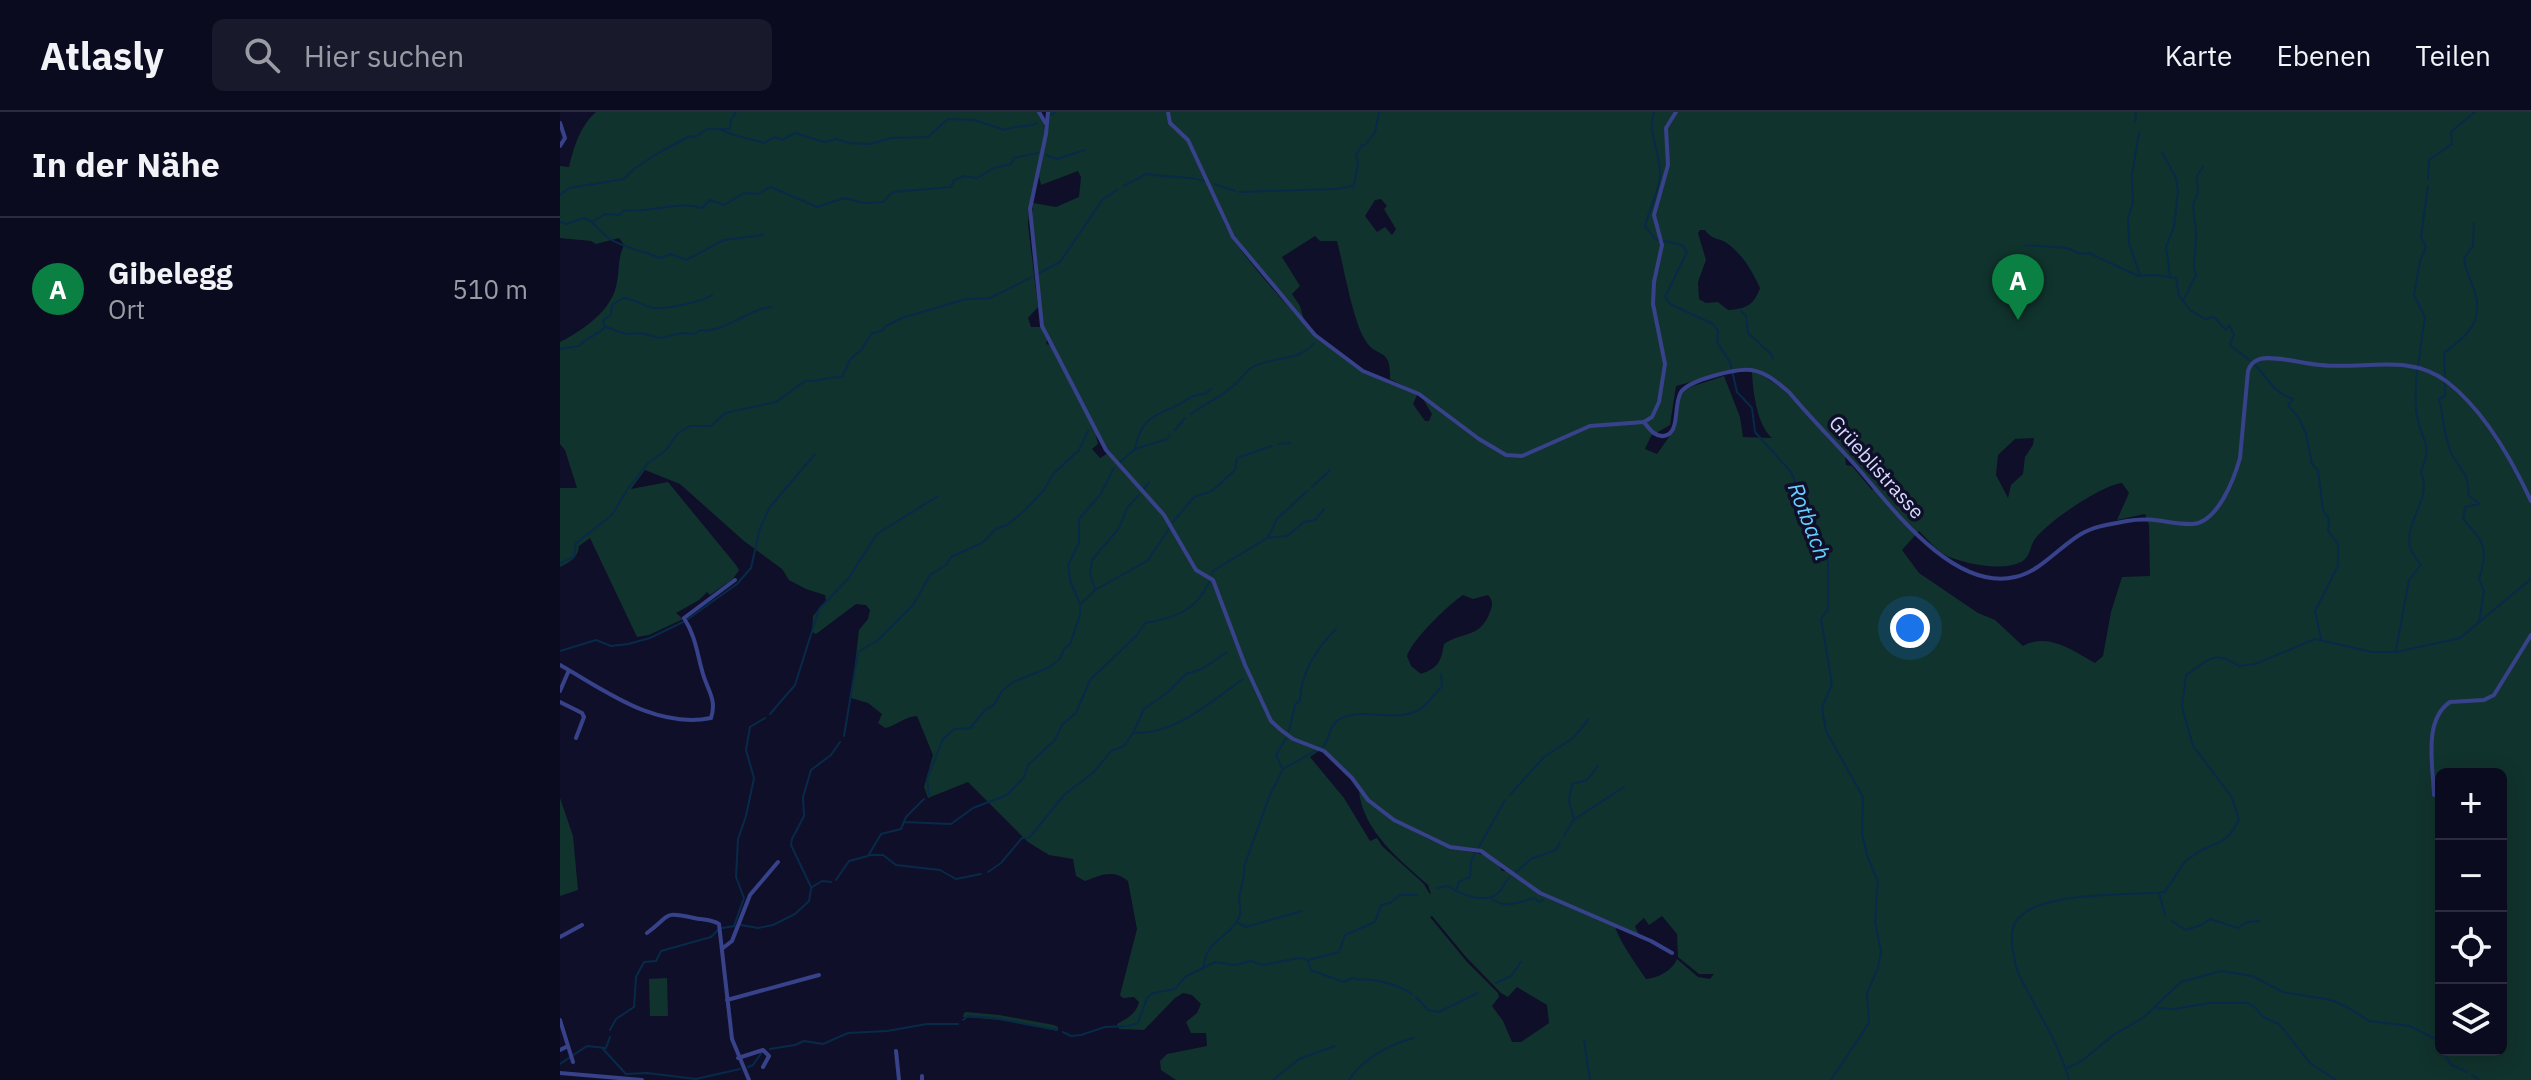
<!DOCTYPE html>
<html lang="de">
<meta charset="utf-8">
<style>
body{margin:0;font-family:"IBM Plex Sans",sans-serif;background:#19192c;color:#f1f3f6}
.controls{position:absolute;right:24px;bottom:24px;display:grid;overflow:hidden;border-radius:12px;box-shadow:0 4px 20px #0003}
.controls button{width:72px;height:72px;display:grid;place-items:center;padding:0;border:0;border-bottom:2px solid #2b2b3d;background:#0b0b1f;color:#f1f3f6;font:40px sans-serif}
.you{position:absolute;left:1350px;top:516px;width:28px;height:28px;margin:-20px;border:6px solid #fff;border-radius:50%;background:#1a73e8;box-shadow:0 0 0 12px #1a73e833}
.badge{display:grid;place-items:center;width:52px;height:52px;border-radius:50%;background:#0b8043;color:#fff;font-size:26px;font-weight:700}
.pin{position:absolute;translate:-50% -66px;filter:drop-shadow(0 2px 4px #0008)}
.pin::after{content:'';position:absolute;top:42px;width:28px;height:24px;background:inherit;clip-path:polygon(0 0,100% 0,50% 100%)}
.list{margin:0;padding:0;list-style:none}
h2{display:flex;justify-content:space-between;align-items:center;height:104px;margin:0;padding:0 32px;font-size:34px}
h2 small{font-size:26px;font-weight:400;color:#9a9ba4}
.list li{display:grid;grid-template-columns:52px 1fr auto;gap:24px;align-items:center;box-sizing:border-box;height:144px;padding:0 32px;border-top:2px solid #2b2b3d}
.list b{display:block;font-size:30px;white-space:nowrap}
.list p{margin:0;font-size:26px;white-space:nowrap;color:#9a9ba4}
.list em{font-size:26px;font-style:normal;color:#9a9ba4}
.icon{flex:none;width:44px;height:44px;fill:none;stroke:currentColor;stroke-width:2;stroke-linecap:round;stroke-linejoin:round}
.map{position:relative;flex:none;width:1971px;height:968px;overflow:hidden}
header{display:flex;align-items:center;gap:48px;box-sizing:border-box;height:112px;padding:0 40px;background:#0b0b1f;border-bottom:2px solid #2b2b3d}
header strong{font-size:38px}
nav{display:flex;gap:44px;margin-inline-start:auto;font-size:28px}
.search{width:560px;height:72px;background:#19192c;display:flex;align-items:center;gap:20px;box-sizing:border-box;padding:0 28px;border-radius:12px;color:#9a9ba4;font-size:30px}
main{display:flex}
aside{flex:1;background:#0b0b1f}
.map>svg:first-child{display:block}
.green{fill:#11332d;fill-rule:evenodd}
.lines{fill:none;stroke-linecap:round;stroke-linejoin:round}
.stream{stroke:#082a49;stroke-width:2}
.minor{stroke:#37428a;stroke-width:4}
.tertiary{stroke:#37428a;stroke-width:4}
.labels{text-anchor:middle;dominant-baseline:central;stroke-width:7;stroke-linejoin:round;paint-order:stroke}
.street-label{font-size:20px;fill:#d7d9ff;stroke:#0f0f29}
.water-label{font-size:22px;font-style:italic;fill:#65d0ff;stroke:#0f0f29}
</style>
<header>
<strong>Atlasly</strong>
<div class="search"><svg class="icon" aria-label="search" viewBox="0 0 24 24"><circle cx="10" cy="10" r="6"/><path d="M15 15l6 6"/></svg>Hier suchen</div>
<nav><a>Karte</a><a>Ebenen</a><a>Teilen</a></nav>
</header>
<main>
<aside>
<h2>In der Nähe<small></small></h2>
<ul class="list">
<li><span class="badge">A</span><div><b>Gibelegg</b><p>Ort</p></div><em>510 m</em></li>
</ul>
</aside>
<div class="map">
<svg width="1971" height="968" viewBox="0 0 1971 968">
<rect width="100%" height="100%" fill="#0f0f29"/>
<path class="green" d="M36,0H478L484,13L486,25L489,0H607L610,13L627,29L629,27L611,12L609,0H1971V968H616L601,958L600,949L607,942L647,934L646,921H631L626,910L637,901L641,892L632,883L623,881L615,886L584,918L559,917L557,912C568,906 576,902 579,890L574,885L563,886L560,883L577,817L568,769C553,757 541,763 525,769L516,764L513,747L489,743L468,730L408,670L368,686L364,675L373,643L357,604C346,604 336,614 325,616L318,611L322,602L308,591L291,586L299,518L308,507L310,498L306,493L296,492L256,522L252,520L253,504L266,488L265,483L246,477L229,468L222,457L184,429L120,372L85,358L71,377L108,370L176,453L179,458L173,467L150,483L147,480L139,488L116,501L123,507L89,523L77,525L30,426L19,434C18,446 10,450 0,455V376H17L5,338L0,332V230C23,218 53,198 57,170C60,155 57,149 64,133L59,126L36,132L31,129L0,126V54L9,55C14,35 20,14 36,0ZM485,28L479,64L481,73L518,59L521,65L519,85L496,95L473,91L471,118L482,212L548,341L540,346L532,337L538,332L535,319L490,233L486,232L487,228L481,215H471L468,206L478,195L468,113L469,96ZM640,51L672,122L744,208L740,194L732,182L740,174L722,145L755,124L760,129H777C784,155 792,206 805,228C817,248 831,233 830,267L860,282L895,308L863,287L872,302L869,309H865L853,292L857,283C840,273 821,270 805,260C752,226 711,177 673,128L665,113ZM821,87L827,94L824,97L836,117L832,123L825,115L817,120L805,104L815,88ZM1140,118H1145C1153,129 1159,125 1168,132C1182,142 1193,160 1200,176C1194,193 1186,197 1168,198L1158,190L1146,191L1139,187L1138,170L1146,148L1138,121ZM1183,256L1199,258L1226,276L1315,376L1312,378L1292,354L1286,353L1285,344L1226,279L1197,260H1192C1193,280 1197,313 1212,326L1183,325L1180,305L1164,264L1127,276L1122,279L1118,291L1116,315L1097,342L1085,337L1091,324L1110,313L1116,274ZM1474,326L1473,333L1465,345L1463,362L1451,373L1448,386L1436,363L1438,343L1455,327ZM1562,371L1569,381L1557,408L1585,402L1589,413L1590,464L1562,465L1551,500L1543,544L1535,551C1513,539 1488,520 1463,534L1435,508L1418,501L1359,461L1342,438L1359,419C1367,427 1377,439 1387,444C1406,452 1446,461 1464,448C1471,442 1470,434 1475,427C1487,410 1542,373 1562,371ZM903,483L913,487L928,483C933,489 933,492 930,500C920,527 903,519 884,532C881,550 878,556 861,562L851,554L847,544C851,529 889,492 903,483ZM760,638L765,639L786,658L811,690L832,706L888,733L921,738L981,780L1079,823L1075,814L1084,806L1089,813L1102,804L1117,822L1118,845L1139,862H1154L1150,867L1138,865L1117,847C1113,858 1098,866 1086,867C1076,852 1061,832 1055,815L985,785L947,759H942C932,738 911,742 892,736C857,725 826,704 799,680C804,720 840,748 868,773L871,782L869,781L864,772L822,734L817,726L810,729L784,686L750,645ZM1881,662H1941V938H1881ZM872,804L906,845L941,881L948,885L957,875L987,893L989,911L961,930H952L943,909L932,894L939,885L938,881L907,850L870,805Z
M0,686L13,724L18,778L0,784Z
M107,866L108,904H90L89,867Z
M406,900L439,903L494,913L498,915V919L441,908L403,905L404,901Z"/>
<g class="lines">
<path class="stream" d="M1094,0C1087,20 1101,42 1100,64C1099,80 1089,98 1085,114L1095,127L1122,133L1127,140L1105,185L1110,192L1153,212L1158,219L1157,230L1170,250L1177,280L1192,296L1195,320L1231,360L1247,397L1250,417L1268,447V497L1261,507L1272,572L1262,596L1266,619L1303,685L1302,721L1307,743L1318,770L1315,810L1321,839L1318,856L1307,881L1309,911L1271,968
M491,3L495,0
M1575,10L1576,0
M160,17C172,25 190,26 204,31L214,25L222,28L235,21L264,30L277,27L288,31L310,32L331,26L368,25L388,7L414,8L445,18C456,13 466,16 477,11
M1579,20L1572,64L1573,91L1568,105L1569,132L1580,163
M1602,40L1616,66L1618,79L1614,115L1606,135L1610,164
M486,43L497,47L525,38
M1868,67L1869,48L1892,32L1891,20L1915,0
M654,72L675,79
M564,74L586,62C606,66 624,63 644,69
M679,80L775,77L794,74L798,51L796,43L802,33H805L815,20L819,0
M0,83L9,76L64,67L74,57L98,41L130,24L135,25L147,17H170L171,8L176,0
M0,110L7,112L24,106L32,110L45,102L59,103L65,98C91,102 117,88 142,96L150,88L164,93L184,81L197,82L211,75L257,95L284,86L304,91L323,90L333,80L391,75L394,68L404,64L417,66L434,56L451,52L454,46L478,41
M32,111C39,115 41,120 47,125C62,136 82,138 99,146L111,142L126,148L164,128L203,123
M1464,133L1507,136L1521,142L1529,141L1578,164L1595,163L1616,166L1619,184L1630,198L1645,207L1654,205L1666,218L1669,213L1674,223L1670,232L1672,235C1680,241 1688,246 1694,252C1709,267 1712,280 1733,287L1728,293L1740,308L1746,322L1752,352L1758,358L1763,398L1769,407L1768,419L1778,432V454L1755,499L1761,527
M479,161L500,150L543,87L557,78
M1624,187L1636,163L1634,155L1636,121L1633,93L1638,80L1637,64L1643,55
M1181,199L1186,204L1188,221L1212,243L1213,247
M46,215L66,222L80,221L101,226L121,221L135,222L140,218C160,223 190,196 212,195
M0,237L19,234C26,225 37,224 45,215L43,208L51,203L52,193L63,186C75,187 85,195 94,196C107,197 142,190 152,183
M1858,254L1865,205L1854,183L1860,149L1866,135L1861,125L1868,74
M1885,266L1884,241C1901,228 1920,215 1917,189C1915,174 1905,161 1904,146L1913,134L1914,111
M1885,271V284L1879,287C1883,304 1884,322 1890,338C1897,357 1910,358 1908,383L1920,392L1905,395L1903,407C1924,430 1929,436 1919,467L1924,479L1919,510
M631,302C644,292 660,286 673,274C680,269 684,261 691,256C712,243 738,251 754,231
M615,318L625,306
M718,332L730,331
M575,337C581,307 591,305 616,294C627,288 633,282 645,282L651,277
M560,350L575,337L607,327L610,323
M752,375L770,358
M584,377L589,370
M613,410L634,385L652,379L675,358L677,346L712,334
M708,425L717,407L747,379
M0,451L14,445L16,431L52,403L67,378L87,352L106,338L118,321L130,314H151L165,301L216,290L245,269C259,270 268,264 282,265L290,248L302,237L311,222L323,218L326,214L342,206L406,187L430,186L472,165
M652,462L653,459L707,426L727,424L744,410L755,408L764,397
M535,477L530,462L532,448L559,416L567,396L579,383
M521,492L535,478L587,449L609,417
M128,507L177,472L191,456L200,416L210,395L255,342
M1836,538L1849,468L1861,453C1857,448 1852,441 1850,436C1844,409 1873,386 1861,360C1873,330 1862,331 1857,304C1854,289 1856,272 1857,258
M0,539L36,528L51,534L68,532L90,526L123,510
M210,602L235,573L259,497L288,467L317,422L378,384
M729,619L735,593L740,588C741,561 757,536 776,517
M574,621C616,623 651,589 683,567
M284,624L298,540L318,528L353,493L370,463L386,453L391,445L422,431L436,417L447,413L465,398L484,378L493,362L519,338L528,319
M763,635C770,627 768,615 778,608C801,594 831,610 854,600C865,596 874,583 882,574L881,562
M722,656L716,643L726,626
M369,683L367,667L383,627L394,617L410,616L426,597L434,593L442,579L453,570L488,556L500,547L504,537L510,532L520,503V492L510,468L508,454L519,430V407L540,383L554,356
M950,683L984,645L1013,626L1029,607
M1015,707L1064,675
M344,710L391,712L413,696L447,683L464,665L468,653L495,628L502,613L516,601L530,568L577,523L585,511C615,506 636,499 649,470
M1004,724L1014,707L1009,689L1012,672L1027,668L1038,654
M919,735L945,688
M310,743H323L336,753L380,758L396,767L421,762
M428,760L441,751L462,726H469L504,683L534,660L551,639L564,634L573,621L584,597L608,580L626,562L642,557L667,540
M956,760L971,747L996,738L1000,730
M276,768L289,749L308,744L321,722L341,717L346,705L364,687
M251,775L231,733L232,727L244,704L243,685L251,658L271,643L280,630
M252,775L262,769L271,770
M877,776L888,774C900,782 925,793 938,781C943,776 945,769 950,765
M896,779L899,770L910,765L911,750L915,742
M1599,781L1605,803
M932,787C945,797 960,790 974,786L980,790L983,788
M1612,809L1626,818L1641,813L1650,807L1678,816L1687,810L1699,809
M678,811L686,815L742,799
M181,813L198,816L213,813L235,802L249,789L251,777
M174,814L184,786L176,765L178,727L186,704L194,666L186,638L190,615L205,606
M162,816L175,814
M748,849L751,858L784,870L792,866C801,869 804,867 813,868C827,870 840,874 852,882
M643,856C648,824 668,828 679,806C683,797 677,790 680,781C682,771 685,765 684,755L709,685L723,657L755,639
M936,871L951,864L961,850
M856,885L868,898L879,900L918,881
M1597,896L1614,897L1650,891H1688L1696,896L1703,905L1719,912L1750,951L1776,968
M403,908L408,904L434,906L497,918
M50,918L56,907L74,895L76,865L84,850L96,849L101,839L151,825L158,818
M503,920L511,924L521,923L545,915L568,914L578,911L587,886L593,881L615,877L625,865L655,850L675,853L691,849L702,853L739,846L748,848L779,840L785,823L815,810L821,793L830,791L840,783H857
M1024,928L1030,968
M43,937L66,962L87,961L136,967L180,957
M210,937L235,933L244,929L263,932L288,921L327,919L367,912H398
M1883,938L1890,952L1907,960
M0,952L27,934L46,936L50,925
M188,955L193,953L202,940
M1505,957L1522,949L1552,924L1584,905L1621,870L1661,859L1692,864L1723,880L1771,888L1789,896L1809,909L1850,914L1875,927L1881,934
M1912,963L1919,968
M713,968L739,947L775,934
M789,968C802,947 830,932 854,926
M1509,968C1499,931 1476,897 1459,863C1455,855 1455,847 1453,839C1451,830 1451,817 1456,809C1478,778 1570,784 1604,780C1613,771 1618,757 1626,749C1647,729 1666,738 1679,707L1671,684L1633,634L1622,595L1626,563C1648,548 1655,537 1679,554L1695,552L1755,527L1812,540H1836L1900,526L1971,467"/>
<path class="minor" d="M479,0L486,12
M488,0L486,22L470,97L482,214L546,338L604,403L636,458L653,468L685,553L711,609L721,618L733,627L764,639L792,666L808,688L834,708L890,735L921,739L980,781L1091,829L1112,841
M608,0L610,11L628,28L673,125L755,223L803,259L859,282L919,327L946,343L962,344L1030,314L1084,310L1092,305L1099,290L1105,252L1093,192L1094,170L1102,133L1094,103L1108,53L1106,16L1116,0
M0,11L5,26L0,34
M1084,310C1089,317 1098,329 1109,322C1119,315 1114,291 1121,280C1129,268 1177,256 1191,258C1206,260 1218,271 1229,280C1252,308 1278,333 1302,361C1336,401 1395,479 1455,465C1480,460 1499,435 1521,422C1535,414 1551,412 1567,409C1595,404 1609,413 1633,412C1658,410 1674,367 1680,346L1688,259C1690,253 1693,249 1700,247C1713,243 1745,252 1761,253C1803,258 1848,241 1886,269C1923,297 1952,348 1971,389
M0,553C46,579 95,617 151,606C157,588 148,579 143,562C137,542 136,525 124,506L175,468
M0,579L9,558
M0,590L22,601L24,605L16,626
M1874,683C1873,654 1863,608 1890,590L1924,588L1934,583L1971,523
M87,821C112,803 101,799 134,806C143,808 151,807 159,812L172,927L189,968
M0,825L22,813
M163,836L172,829L190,783L218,750
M167,888L259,863
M0,908L13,950
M0,938L8,934
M336,939L339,968
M178,946L203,938L209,944L203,955
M362,968V964"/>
<path class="tertiary" d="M0,961L82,968"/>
</g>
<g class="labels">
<g class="street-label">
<text transform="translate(1317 355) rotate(48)">Grüeblistrasse</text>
</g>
<g class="water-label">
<text transform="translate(1250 409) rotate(69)">Rotbach</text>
</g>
</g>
</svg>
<div class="controls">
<button>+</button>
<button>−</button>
<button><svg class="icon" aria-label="locate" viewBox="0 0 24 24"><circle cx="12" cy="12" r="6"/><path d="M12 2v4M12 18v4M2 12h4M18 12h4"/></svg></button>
<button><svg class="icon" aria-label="layers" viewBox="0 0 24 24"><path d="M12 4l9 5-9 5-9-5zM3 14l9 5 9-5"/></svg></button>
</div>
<div class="you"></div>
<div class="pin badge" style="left:1458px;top:208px">A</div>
</div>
</main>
